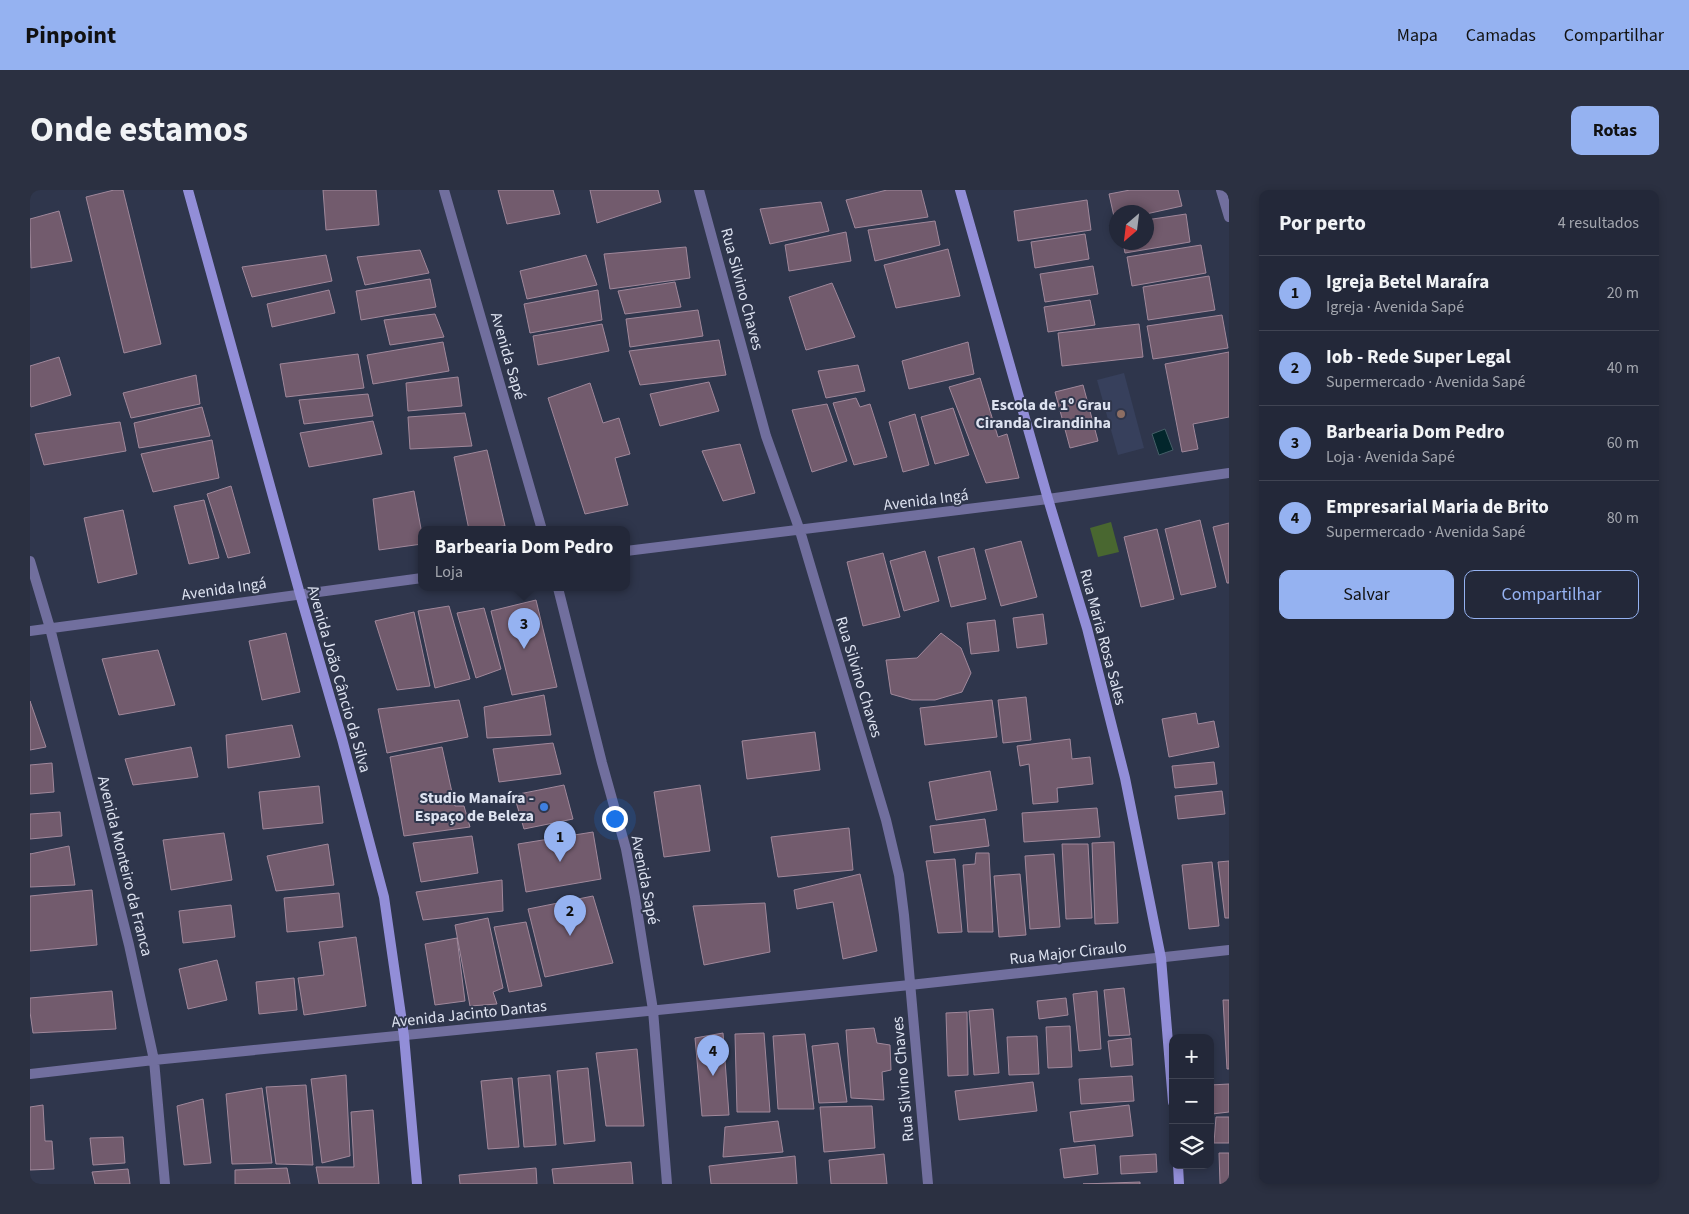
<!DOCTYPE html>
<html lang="pt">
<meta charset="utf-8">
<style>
body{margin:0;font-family:"Source Sans 3",sans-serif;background:#2b3041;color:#f1f3f6}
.controls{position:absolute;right:15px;bottom:15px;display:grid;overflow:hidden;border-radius:10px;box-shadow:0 2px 8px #0003}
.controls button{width:45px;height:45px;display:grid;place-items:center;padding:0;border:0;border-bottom:1px solid #404453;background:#232839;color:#f1f3f6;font:25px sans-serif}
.compass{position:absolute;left:1079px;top:15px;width:45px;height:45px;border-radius:50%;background:#232839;box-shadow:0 2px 8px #0003;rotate:208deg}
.you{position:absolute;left:584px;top:628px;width:18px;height:18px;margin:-12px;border:4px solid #fff;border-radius:50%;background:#1a73e8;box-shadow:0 0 0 8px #1a73e833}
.badge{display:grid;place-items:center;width:32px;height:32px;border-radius:50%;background:#95b2f1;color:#111;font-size:16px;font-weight:700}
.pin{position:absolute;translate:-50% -41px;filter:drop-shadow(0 1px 2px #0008)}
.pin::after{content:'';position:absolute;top:26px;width:18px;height:15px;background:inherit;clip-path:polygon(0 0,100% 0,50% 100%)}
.popup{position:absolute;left:388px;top:336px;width:212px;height:65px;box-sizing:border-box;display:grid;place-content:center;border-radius:10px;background:#232839;filter:drop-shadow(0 1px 4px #0005);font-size:16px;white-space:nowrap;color:#a3a6ae}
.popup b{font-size:19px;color:#f1f3f6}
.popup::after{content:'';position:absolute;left:50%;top:100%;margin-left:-10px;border:10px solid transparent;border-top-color:#232839}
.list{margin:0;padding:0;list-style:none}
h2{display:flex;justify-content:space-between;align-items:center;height:65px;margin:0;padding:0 20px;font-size:21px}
h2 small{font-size:16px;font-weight:400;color:#a3a6ae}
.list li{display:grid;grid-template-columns:32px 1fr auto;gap:15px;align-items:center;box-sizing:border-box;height:75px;padding:0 20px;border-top:1px solid #404453}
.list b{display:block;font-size:19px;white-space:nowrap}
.list p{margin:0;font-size:16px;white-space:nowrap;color:#a3a6ae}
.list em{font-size:16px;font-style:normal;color:#a3a6ae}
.actions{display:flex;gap:10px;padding:15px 20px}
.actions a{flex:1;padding:11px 0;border:1px solid #95b2f1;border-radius:10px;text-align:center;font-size:18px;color:#95b2f1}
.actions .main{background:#95b2f1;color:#111}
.icon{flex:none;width:28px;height:28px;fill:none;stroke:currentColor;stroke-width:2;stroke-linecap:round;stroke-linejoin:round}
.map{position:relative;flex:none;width:1199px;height:994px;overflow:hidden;border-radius:10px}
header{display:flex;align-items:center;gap:30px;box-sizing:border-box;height:70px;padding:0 25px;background:#95b2f1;color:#111}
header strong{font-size:24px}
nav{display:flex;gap:28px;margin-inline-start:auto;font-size:18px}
.intro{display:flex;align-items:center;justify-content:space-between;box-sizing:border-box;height:120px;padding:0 30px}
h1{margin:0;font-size:35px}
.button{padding:12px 22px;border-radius:10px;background:#95b2f1;color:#111;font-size:18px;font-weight:700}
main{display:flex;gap:30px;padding:0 30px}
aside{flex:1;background:#232839;border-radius:10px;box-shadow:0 2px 8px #0003}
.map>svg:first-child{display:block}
.built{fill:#37405c}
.green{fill:#496730}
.water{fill:#03262c;stroke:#445e67}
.building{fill:#725b6d;stroke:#a0889b}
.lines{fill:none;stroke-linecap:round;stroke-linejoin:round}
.minor{stroke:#716f9e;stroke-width:10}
.secondary{stroke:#928ed8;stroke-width:10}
.education-dot{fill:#8d6e63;stroke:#2f364c;stroke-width:2}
.shop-dot{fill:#3f7fe0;stroke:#2f364c;stroke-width:2}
.labels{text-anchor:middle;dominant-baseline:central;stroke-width:4;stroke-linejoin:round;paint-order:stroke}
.street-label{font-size:16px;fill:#dde2f0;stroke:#2f364c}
.poi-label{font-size:16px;font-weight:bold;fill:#dde2f0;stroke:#2f364c;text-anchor:end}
</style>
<header>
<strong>Pinpoint</strong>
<nav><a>Mapa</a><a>Camadas</a><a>Compartilhar</a></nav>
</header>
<div class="intro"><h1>Onde estamos</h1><a class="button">Rotas</a></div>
<main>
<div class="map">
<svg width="1199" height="994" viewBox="0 0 1199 994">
<rect width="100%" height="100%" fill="#2f364c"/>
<path class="built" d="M1094,183L1114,258L1088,265L1067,190Z"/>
<path class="green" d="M1081,332L1089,362L1068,367L1060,338Z"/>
<path class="water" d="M1135,239L1143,260L1129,265L1122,244Z"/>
<path class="building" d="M84,0H93L131,154L94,163L56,7Z
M293,0H346L349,35L296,40Z
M468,0H523L530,24L477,34Z
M560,0H628L631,12L567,33Z
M857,0H891L898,27L825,38L816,10Z
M1100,0H1148L1152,16L1116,24V22H1086V31H1085L1079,4Z
M1057,10L1061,40L988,51L984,21Z
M791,12L799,41L740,54L730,19Z
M29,21L42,71L1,78L0,29Z
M1156,24L1160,52L1095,63L1093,52H1116V30Z
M905,31L910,55L845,71L838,40Z
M816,42L821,71L759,81L755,55Z
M1055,44L1059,69L1005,78L1001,52Z
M1171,55L1176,83L1102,96L1097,67Z
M656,57L660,88L580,99L574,64Z
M918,59L930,106L866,118L854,75Z
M390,60L399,83L335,95L327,67Z
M296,65L302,91L222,107L212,77Z
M556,65L567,95L497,109L490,81Z
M1063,76L1068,104L1015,112L1010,84Z
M1179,86L1185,120L1118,130L1113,97Z
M400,89L406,117L331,130L326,101Z
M645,92L651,117L595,124L588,101Z
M802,93L825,147L776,160L759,107Z
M299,100L305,123L242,137L237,114Z
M568,100L572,130L500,143L494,114Z
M1060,110L1065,135L1018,142L1014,117Z
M668,120L673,146L600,157L596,129Z
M405,124L414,147L360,155L354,130Z
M1192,125L1198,158L1123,169L1117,136Z
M572,134L579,161L508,175L503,146Z
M1109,134L1113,167L1032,176L1028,143Z
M689,150L696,185L610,195L599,161Z
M413,152L419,181L343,194L337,165Z
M938,152L944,184L879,199L872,171Z
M1199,162V227L1163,234L1168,259L1152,262L1135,174Z
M328,164L334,198L256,207L250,174Z
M29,167L41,205L1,217L0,212V176Z
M828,175L835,201L796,208L788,181Z
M166,185L170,214L101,228L93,203Z
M428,187L432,216L378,221L376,193Z
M950,188L968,247L977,244L989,288L956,293L919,197Z
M679,192L689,221L630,236L620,204Z
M560,193L573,233L589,228L600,264L585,268L598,315L555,324L518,208Z
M1053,195L1068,251L1040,258L1025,202Z
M338,204L343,226L274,234L269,210Z
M826,208L830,217L840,214L857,267L824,275L803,213Z
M797,214L817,271L782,282L762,220Z
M172,217L180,246L109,258L104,233Z
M923,218L939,265L905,274L891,227Z
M435,223L442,256L380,259L378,227Z
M885,224L899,275L873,282L859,232Z
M343,231L352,264L279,277L270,243Z
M90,232L96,261L14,275L5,244Z
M182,250L189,288L123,302L111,264Z
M710,254L725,303L693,311L672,261Z
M457,260L475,336L439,340L424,267Z
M201,296L220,363L198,368L177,304Z
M384,301L392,344V354L349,360L343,309Z
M174,310L189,368L159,374L144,316Z
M93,320L107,384L68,393L54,328Z
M1170,330L1186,397L1151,405L1135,339Z
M1199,333V393H1197L1183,337Z
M1127,339L1144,409L1111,417L1094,347Z
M991,351L1007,407L971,416L955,360Z
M944,358L956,409L921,417L908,367Z
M895,361L909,411L874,421L860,371Z
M853,363L870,427L833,436L817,372Z
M506,410L527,497L482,505L461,421Z
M419,416L440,489L405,498L388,421Z
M454,418L471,479L446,488L427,423Z
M384,422L400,496L367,500L345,431Z
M1013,424L1017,454L987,458L983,428Z
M965,430L969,461L941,464L937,433Z
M256,443L270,502L232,510L219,451Z
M911,443L931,458L941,483L932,502L905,510H882L861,504L856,470L887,468Z
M128,460L145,515L89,525L72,469Z
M514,505L521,545L457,548L454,517Z
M996,507L1001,550L973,553L968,510Z
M429,510L438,547L357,563L348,519Z
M962,510L967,547L895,555L890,518Z
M0,511L16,557L0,560Z
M1166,523L1168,534L1184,531L1189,557L1139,567L1132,529Z
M262,535L270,567L198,578L196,545Z
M785,542L790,580L717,589L712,551Z
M1040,549L1042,569L1060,567L1063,594L1027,598L1028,612L1003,614L999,574L990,576L987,556Z
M523,553L531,584L469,592L463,559Z
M161,557L168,587L103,595L95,569Z
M412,557L425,616H434L440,637L374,646L360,567Z
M1184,572L1187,594L1145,598L1142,576Z
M22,573L24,602L0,604V575Z
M960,581L967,620L906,630L899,592Z
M534,595L543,629L494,639L484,605Z
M670,595L680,661L634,667L624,602Z
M289,596L293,633L233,639L229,602Z
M1192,601L1195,624L1148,629L1145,606Z
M1067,618L1070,647L994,652L992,623Z
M30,622L32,646L0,649V624Z
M955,629L959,656L904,663L900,636Z
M819,638L823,680L748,687L741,647Z
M563,642L571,689L496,702L488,654Z
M194,643L202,690L141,700L133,650Z
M442,646L448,683L391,692L383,653Z
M1084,652L1088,733L1065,734L1062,653Z
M298,654L304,695L246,701L237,666Z
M1032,654H1058L1062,728L1036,729Z
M39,656L45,695L0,697V663V664Z
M946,663H959L963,742H938L933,675L945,674Z
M1024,664L1030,737L1000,739L995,666Z
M925,669L932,742L908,743L896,671Z
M1199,671V728H1195L1188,672Z
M1182,672L1189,736L1159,739L1152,675Z
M830,684L847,761L813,769L803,712L767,719L764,700Z
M990,684L996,745L969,747L964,686Z
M472,690L473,721L393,730L386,702Z
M62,700L67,755L0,761V706Z
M309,703L313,737L257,742L254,708Z
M563,706L583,773L515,787L498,719Z
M735,713L740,762L674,775L663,716Z
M201,715L205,747L153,753L149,721Z
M458,728L473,798L463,802L467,814L440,816L425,735Z
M496,732L512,796L479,802L464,737Z
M326,747L336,816L274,825L268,788L294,785L289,752Z
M427,748L435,811L405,815L395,754Z
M187,770L197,810L158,819L149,779Z
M264,788L267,820L229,824L226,792Z
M1094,798L1100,845L1079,846L1074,800Z
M82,801L86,839L3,843L0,822V808Z
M1067,801L1071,859L1049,861L1043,804Z
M1036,808L1038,825L1009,829L1007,811Z
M1193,810H1199V879H1197Z
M963,819L969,883L944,885L939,821Z
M937,822L938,885L918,886L916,823Z
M1040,836L1042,877L1018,878L1016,837Z
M844,838L847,853L860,855L861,880L852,882L854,910L821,908L816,840Z
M693,843L699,925L672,926L665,848Z
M734,843L740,922H707L705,844Z
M775,844L784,919H748L743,846Z
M1007,846L1009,884L979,885L977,847Z
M1101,848L1103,875L1081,877L1078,851Z
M808,853L817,912L789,913L782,856Z
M607,859L614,936H576L566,863Z
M558,878L565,951L534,954L527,881Z
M316,885L320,966L292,973L281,889Z
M520,885L526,955L494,957L488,888Z
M1102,886L1104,911L1051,914L1049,889Z
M482,888L489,957L458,959L451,891Z
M1003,892L1007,921L929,930L925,901Z
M1199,894V922L1182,924L1180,895Z
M276,895L283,975L246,974L236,897Z
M232,898L242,973L202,974L196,904Z
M173,909L181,973L154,975L147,916Z
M13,915L15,951H22L24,979L0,980V917Z
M1099,915L1103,946L1044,952L1040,922Z
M842,916L845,958L794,962L790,917Z
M343,920L349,994H289L286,977H324L321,922Z
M1186,927H1199V953H1184Z
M748,931L753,962L693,967L695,937Z
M93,947L95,973L63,975L60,948Z
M1065,955L1068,984L1034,988L1030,959Z
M1189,963H1199V993L1190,994Z
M854,964L857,994H801L799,970Z
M1126,964L1127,982L1091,984L1090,966Z
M765,966L767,994H681L679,976Z
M601,972L603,994H524L522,979Z
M257,978L260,994H205V980Z
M506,978L507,994H430L429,985Z
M98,979L100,994H65L62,982Z
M1110,992V994H1053Z"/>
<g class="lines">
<path class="minor" d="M414,0L512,340
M669,0L736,246L770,341L856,630L869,685L874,725L898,994
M1191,0L1199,27
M596,361L1018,309L1199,283
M0,371L20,438L99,755L124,870L135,994
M528,398L572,573L596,659L605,707L623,820L637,994
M0,441L392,388
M0,884L124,870L880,795L1199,760"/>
<path class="secondary" d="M158,0L270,404L312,549L354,707L374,846L387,994
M930,0L1018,309L1057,438L1095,588L1131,768L1143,912
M1148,975L1149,994"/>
</g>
<circle class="education-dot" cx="1091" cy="224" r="5"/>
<circle class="shop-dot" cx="514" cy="617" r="5"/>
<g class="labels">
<g class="street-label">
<text transform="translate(712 99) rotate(75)">Rua Silvino Chaves</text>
<text transform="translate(478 166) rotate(74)">Avenida Sapé</text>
<text transform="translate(896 310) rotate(-7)">Avenida Ingá</text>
<text transform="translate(194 399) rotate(-8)">Avenida Ingá</text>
<text transform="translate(1073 447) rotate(75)">Rua Maria Rosa Sales</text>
<text transform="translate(829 487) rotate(73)">Rua Silvino Chaves</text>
<text transform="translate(309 489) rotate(74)">Avenida João Câncio da Silva</text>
<text transform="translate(95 676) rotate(76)">Avenida Monteiro da Franca</text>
<text transform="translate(615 690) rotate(79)">Avenida Sapé</text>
<text transform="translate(1038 763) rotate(-6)">Rua Major Ciraulo</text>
<text transform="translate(439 824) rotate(-6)">Avenida Jacinto Dantas</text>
<text transform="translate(873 889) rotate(-95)">Rua Silvino Chaves</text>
</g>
<g class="poi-label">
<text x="1081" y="215">Escola de 1º Grau<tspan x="1081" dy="18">Ciranda Cirandinha</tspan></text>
<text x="504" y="608">Studio Manaíra -<tspan x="504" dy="18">Espaço de Beleza</tspan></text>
</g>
</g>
</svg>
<div class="controls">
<button>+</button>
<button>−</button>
<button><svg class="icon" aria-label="layers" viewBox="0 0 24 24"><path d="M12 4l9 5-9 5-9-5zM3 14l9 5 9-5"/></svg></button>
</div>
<svg class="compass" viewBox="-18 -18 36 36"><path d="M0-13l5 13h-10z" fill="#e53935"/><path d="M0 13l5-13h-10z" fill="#a3a6ae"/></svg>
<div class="you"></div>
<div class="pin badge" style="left:530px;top:672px">1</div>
<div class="pin badge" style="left:540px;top:746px">2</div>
<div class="pin badge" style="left:494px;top:459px">3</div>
<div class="popup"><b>Barbearia Dom Pedro</b>Loja</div>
<div class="pin badge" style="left:683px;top:886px">4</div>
</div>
<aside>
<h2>Por perto<small>4 resultados</small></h2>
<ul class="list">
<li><span class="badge">1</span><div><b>Igreja Betel Maraíra</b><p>Igreja · Avenida Sapé</p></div><em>20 m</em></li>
<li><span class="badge">2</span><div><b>Iob - Rede Super Legal</b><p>Supermercado · Avenida Sapé</p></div><em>40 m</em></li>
<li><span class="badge">3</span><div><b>Barbearia Dom Pedro</b><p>Loja · Avenida Sapé</p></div><em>60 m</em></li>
<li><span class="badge">4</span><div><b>Empresarial Maria de Brito</b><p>Supermercado · Avenida Sapé</p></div><em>80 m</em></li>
</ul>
<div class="actions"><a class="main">Salvar</a><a>Compartilhar</a></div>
</aside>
</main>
